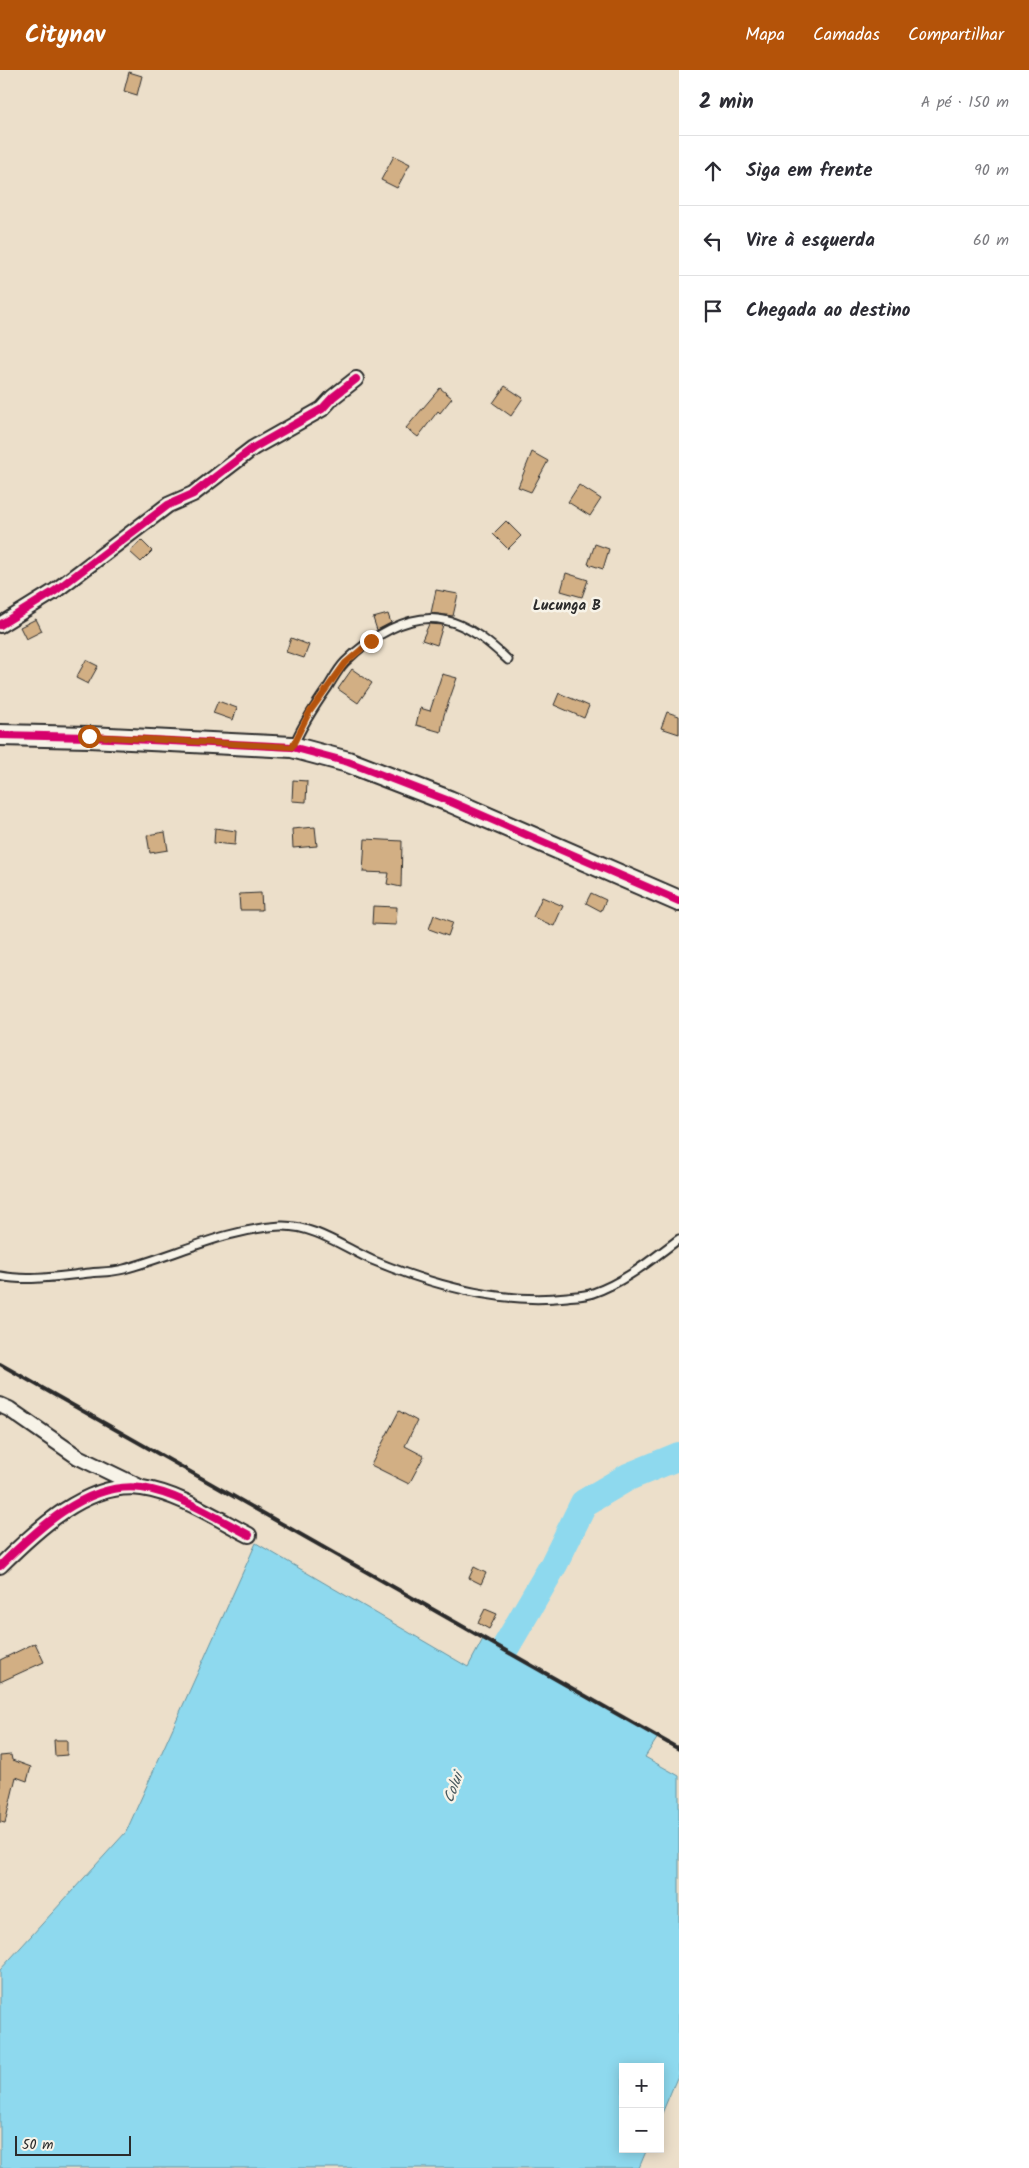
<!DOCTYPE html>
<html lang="pt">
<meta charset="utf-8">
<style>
body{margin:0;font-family:Kalam,sans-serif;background:#f7f7f7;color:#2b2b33}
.controls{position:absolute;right:15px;bottom:15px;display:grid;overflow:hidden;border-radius:0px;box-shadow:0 2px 12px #0003}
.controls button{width:45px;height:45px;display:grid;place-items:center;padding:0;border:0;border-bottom:1px solid #e1e1e2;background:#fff;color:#2b2b33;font:25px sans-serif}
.scale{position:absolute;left:15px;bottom:12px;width:116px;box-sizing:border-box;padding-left:5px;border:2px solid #2b2b2b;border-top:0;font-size:14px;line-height:18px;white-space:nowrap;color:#2b2b2b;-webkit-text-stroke:4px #f7f3e8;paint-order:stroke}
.stop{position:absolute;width:15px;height:15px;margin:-11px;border:4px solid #b45309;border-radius:50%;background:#fff}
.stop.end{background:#b45309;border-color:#fff;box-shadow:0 1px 5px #0008}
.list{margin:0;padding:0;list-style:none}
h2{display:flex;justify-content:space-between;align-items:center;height:65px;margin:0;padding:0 20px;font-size:21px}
h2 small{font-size:16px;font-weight:400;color:#7c7c81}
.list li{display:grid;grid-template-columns:32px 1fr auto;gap:15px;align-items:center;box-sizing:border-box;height:70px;padding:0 20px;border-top:1px solid #e1e1e2}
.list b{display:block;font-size:19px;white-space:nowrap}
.list em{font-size:16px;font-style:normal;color:#7c7c81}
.icon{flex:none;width:28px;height:28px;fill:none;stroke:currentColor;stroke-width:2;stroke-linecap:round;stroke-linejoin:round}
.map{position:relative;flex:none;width:679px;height:2098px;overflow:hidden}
header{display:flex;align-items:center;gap:30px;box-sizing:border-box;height:70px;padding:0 25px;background:#b45309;color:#fff}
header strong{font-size:24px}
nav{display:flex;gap:28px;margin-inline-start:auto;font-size:18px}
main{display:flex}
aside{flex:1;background:#fff}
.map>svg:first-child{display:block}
.water{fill:#8ed9ee;stroke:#6693a0}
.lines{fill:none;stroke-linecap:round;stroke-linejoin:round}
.river{stroke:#8ed9ee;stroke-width:28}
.building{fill:#d2af84;stroke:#2b2b2b}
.lane-casing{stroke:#2b2b2b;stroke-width:11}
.street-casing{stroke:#2b2b2b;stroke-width:18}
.secondary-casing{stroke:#2b2b2b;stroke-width:24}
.lane{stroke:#f7f3e8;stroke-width:7}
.street{stroke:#f7f3e8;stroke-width:14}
.secondary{stroke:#f7f3e8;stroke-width:20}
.rail{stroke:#2b2b2b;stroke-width:4}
.cycleway-casing{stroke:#f7f3e8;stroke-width:11}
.cycleway{stroke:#d6006c;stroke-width:8}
.route{stroke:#b45309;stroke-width:6}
.labels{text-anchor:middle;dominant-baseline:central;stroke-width:5;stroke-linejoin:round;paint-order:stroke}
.neighbourhood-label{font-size:15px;font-weight:bold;fill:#2b2b2b;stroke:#f7f3e8}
.water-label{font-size:15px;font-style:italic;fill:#44565c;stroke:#f7f3e8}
</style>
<header>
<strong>Citynav</strong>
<nav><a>Mapa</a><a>Camadas</a><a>Compartilhar</a></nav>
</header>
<main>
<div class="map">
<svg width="679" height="2098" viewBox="0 0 679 2098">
<rect width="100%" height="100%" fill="#ecdfca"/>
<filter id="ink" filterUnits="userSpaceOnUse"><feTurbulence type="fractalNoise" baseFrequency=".02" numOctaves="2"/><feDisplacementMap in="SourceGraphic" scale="10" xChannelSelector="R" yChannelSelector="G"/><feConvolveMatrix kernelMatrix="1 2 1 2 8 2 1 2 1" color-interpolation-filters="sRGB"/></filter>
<g filter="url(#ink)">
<path class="water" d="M256,1473L468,1597L483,1569L658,1667L645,1687L679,1706V2003L660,2048V1997H623V2079H647L639,2098H0V1900L126,1762Z"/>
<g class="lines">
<path class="river" d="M491,1615L504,1580L554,1494L584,1433L628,1407L679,1386"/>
</g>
<path class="building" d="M129,2L142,6L137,25L124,21Z
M394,86L410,94L397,118L381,110Z
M505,316L523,328L511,346L493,333Z
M440,318L452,328L440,343L438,341L418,367L406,358Z
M532,382L548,391L531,422L518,417Z
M579,415L601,429L590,446L568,432Z
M506,451L521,466L508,479L493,464Z
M141,470L152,481L141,492L130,482Z
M595,474L609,479L603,499L588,494Z
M566,503L588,510L582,527L561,521Z
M436,520L458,524L453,546L431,543Z
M388,544L391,553L377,560L373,548Z
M36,549L42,561L26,569L20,557Z
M429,554L443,555L437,575L422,570Z
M291,568L309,575L304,588L286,582Z
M86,590L98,596L88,614L76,608Z
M352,599L372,613L358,633L338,619Z
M442,604L457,608L444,645L441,662L416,655L420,638L430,641Z
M559,623L589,636L584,648L554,635Z
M218,631L237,638L233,650L213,643Z
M667,642L679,646V664L661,658Z
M293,710L307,711L306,732L292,731Z
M315,757L317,776L293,778L292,759Z
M215,758L236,761L235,775L214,773Z
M165,762L168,780L150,783L147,765Z
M365,769L402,771L401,817L387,814L389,803L363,802Z
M261,823L262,840H240L239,824Z
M591,823L606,830L601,841L586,833Z
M542,827L563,836L554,856L533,847Z
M373,836L397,837L396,855L372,854Z
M434,845L453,852L448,866L429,859Z
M399,1341L417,1351L405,1376L424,1386L409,1414L371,1395Z
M474,1497L486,1503L481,1514L469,1508Z
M485,1539L497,1544L489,1559L478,1553Z
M35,1573L44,1592L0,1612V1590Z
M54,1670H67V1685L55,1686Z
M11,1685L12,1690L31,1697L27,1711L16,1707L5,1753L0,1752V1686Z"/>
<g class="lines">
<g class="lane-casing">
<path id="lane" d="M293,677C302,655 314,637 328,617C333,609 338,599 345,592C369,568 409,542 444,550C469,555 490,573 508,590
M0,1206C29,1212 61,1206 90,1203C101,1202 113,1202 124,1199C176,1185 226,1159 281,1156C314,1155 343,1177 372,1190C432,1215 501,1235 567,1227C575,1226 585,1226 593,1223C625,1212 652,1189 679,1169"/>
</g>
<g class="street-casing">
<path id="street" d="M0,555L55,521L168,435L193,424L253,378L322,339L333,327L356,309
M0,1335L9,1339L78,1387L140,1417
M0,1496C35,1461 88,1410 142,1418C178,1423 218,1449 249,1465"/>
</g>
<g class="secondary-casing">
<path id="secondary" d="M0,665L89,667L292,677L348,692L449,731L679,831"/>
</g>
<use href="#lane" class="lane"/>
<use href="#street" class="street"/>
<use href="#secondary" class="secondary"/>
<path class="rail" d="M0,1294L679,1679"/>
<g class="cycleway-casing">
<path id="cycleway" d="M0,555L55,521L168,435L193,424L253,378L322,339L333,327L356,309
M0,665L89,667L292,677L348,692L449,731L679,831
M0,1496C35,1461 88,1410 142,1418C178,1423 218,1449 249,1465"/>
</g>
<use href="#cycleway" class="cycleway"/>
</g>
</g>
<g class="lines" filter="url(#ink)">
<path class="route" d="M89,666L292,677L309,643L345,593L371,571"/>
</g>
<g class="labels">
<g class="neighbourhood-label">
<text x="567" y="536">Lucunga B</text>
</g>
<g class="water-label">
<text transform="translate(454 1718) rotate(-70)">Colui</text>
</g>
</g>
</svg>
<div class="controls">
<button>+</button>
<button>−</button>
</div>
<div class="scale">50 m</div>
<div class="stop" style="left:89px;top:666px"></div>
<div class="stop end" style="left:371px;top:571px"></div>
</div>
<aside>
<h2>2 min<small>A pé · 150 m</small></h2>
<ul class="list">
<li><svg class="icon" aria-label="ahead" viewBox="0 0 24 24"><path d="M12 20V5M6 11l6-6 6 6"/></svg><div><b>Siga em frente</b></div><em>90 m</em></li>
<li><svg class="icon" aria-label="left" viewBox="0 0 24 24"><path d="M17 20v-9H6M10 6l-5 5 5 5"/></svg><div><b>Vire à esquerda</b></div><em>60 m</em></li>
<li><svg class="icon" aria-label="arrive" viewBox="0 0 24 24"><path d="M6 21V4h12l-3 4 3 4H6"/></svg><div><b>Chegada ao destino</b></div></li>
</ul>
</aside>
</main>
